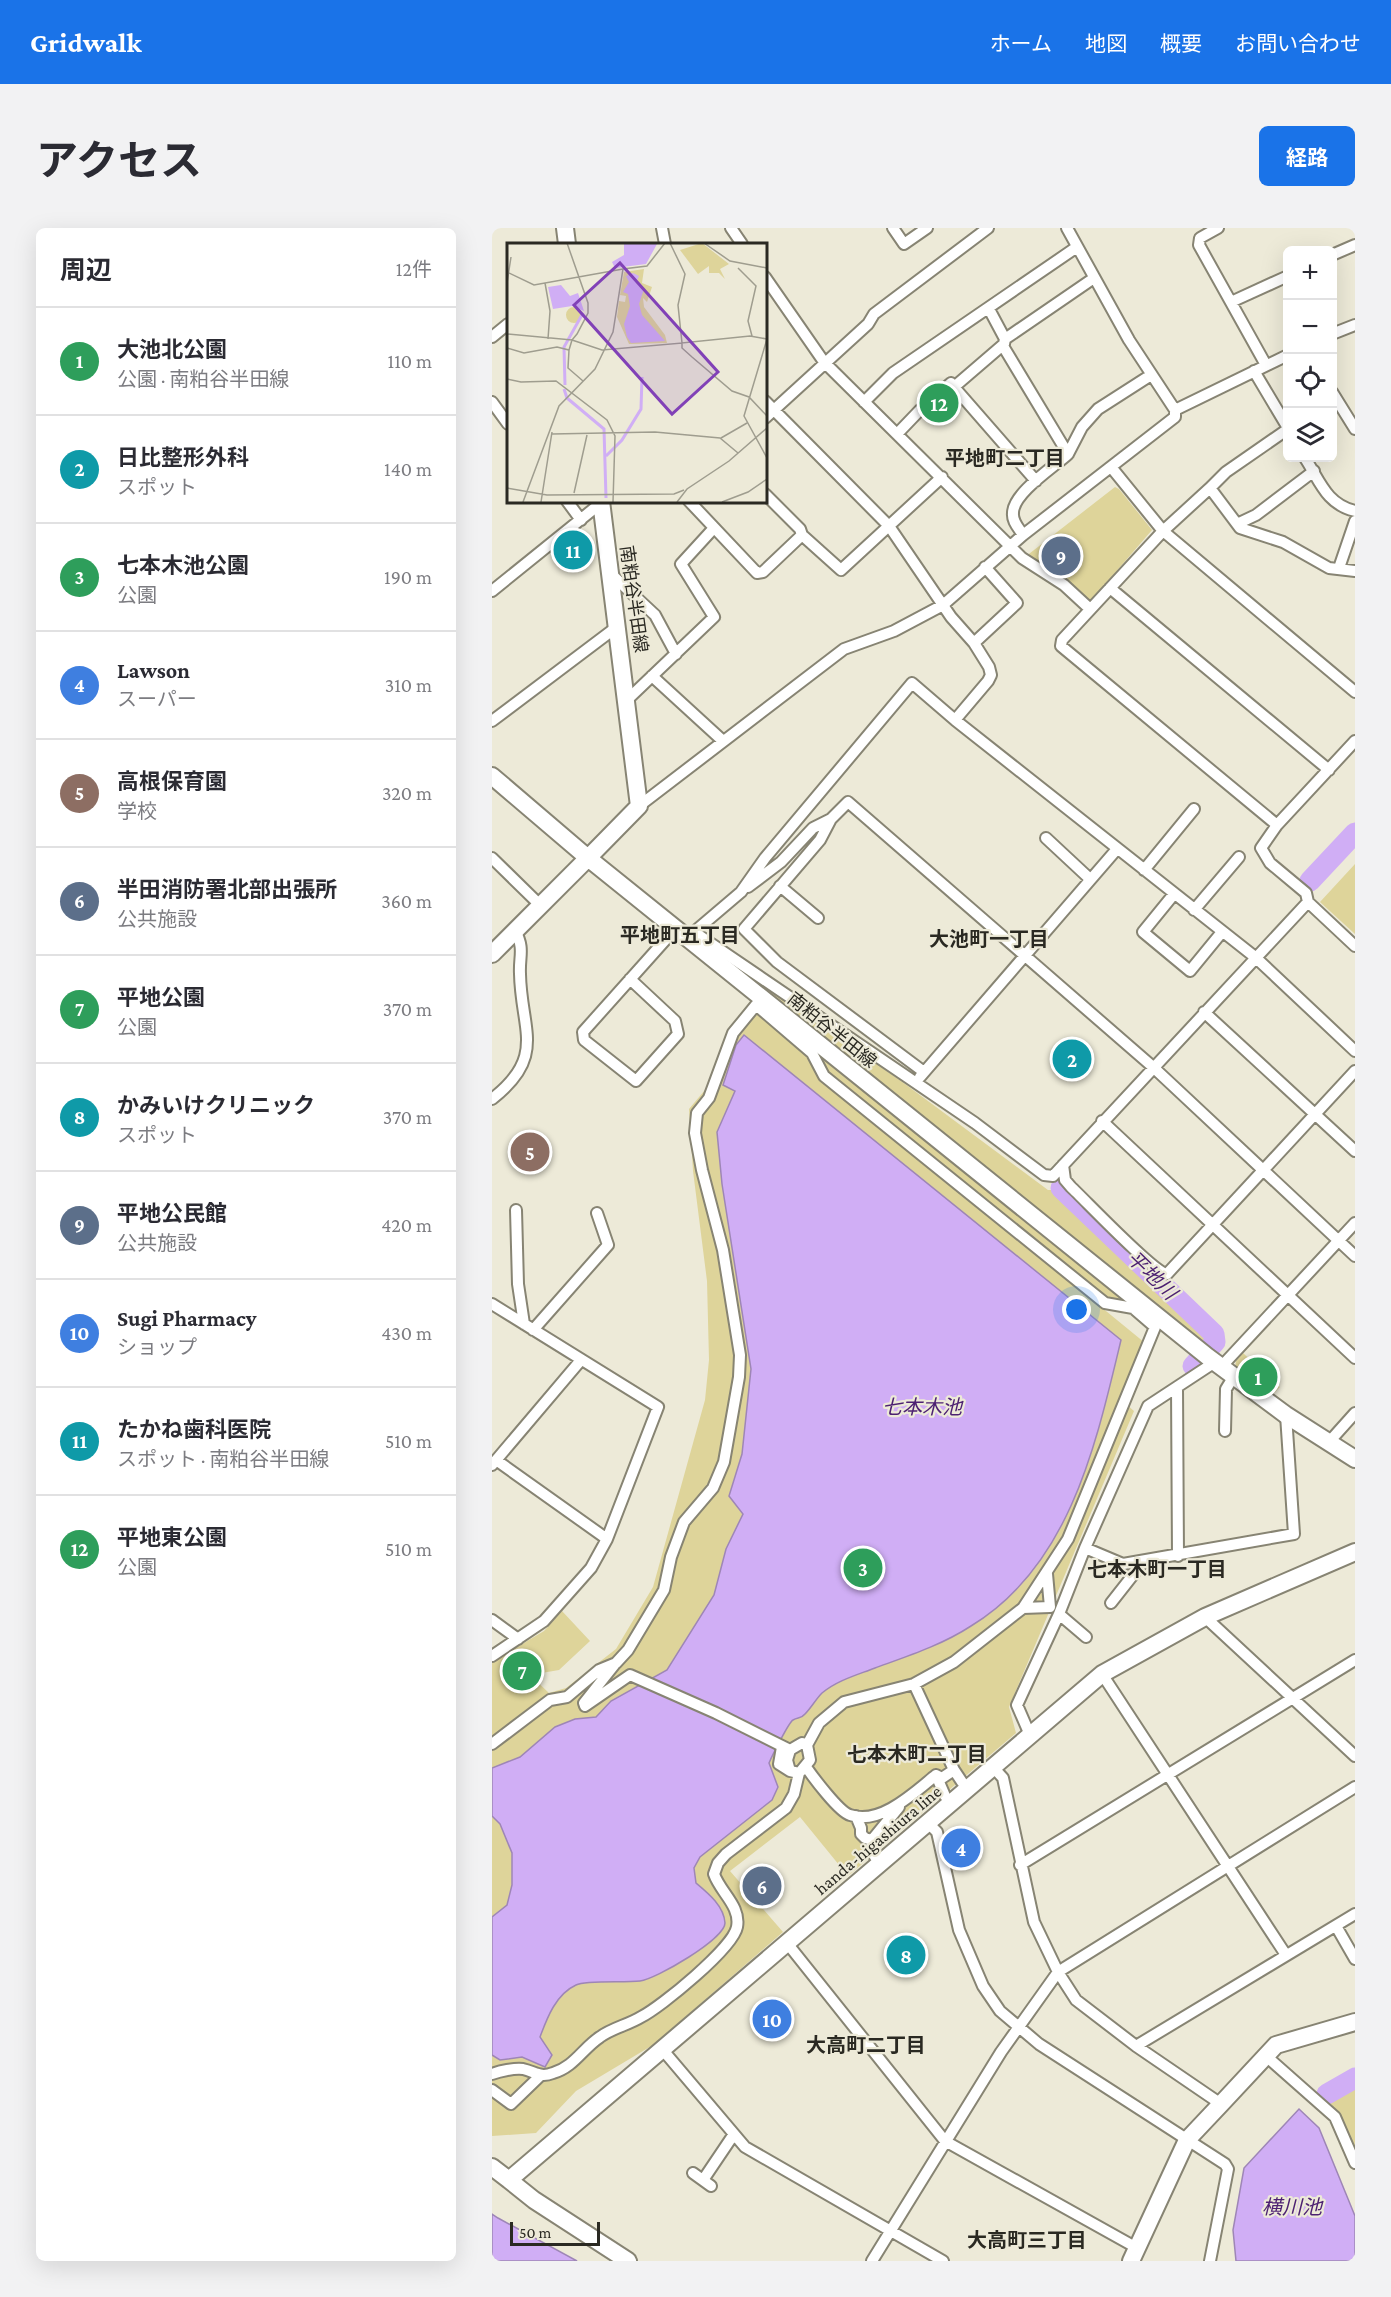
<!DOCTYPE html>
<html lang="ja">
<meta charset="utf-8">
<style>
body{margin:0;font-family:"Crimson Pro","Noto Sans JP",serif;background:#f2f2f3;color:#2b2b33}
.controls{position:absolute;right:18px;top:18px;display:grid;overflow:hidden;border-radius:9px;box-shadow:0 6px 24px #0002}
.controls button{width:54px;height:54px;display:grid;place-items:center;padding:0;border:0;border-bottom:2px solid #e1e1e2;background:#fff;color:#2b2b33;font:30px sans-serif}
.scale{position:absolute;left:18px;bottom:15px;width:90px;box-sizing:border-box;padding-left:6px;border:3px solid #2a2922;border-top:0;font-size:16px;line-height:21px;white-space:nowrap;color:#2a2922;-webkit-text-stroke:4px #edead8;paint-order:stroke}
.you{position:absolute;left:585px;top:1082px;width:21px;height:21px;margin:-15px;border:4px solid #fff;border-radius:50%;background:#1a73e8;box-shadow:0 0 0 9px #1a73e833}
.badge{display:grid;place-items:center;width:39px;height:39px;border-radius:50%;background:#1a73e8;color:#fff;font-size:20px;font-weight:700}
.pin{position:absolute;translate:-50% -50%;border:3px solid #fff;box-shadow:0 2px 6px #0006}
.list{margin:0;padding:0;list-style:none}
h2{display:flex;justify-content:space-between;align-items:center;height:78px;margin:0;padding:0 24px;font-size:26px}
h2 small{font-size:20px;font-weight:400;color:#7c7c81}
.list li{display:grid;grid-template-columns:39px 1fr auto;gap:18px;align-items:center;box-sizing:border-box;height:108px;padding:0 24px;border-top:2px solid #e1e1e2}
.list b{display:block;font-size:22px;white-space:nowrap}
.list p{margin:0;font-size:20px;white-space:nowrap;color:#7c7c81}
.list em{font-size:20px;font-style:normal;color:#7c7c81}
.icon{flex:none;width:33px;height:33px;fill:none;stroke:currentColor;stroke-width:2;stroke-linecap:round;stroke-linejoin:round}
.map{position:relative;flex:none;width:863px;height:2033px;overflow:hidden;border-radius:9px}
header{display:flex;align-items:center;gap:36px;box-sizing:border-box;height:84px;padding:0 30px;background:#1a73e8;color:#fff}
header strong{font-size:28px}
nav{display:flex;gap:33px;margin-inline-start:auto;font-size:21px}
.intro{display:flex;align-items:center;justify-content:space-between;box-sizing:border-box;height:144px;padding:0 36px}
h1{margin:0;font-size:42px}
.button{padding:15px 27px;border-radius:9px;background:#1a73e8;color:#fff;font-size:21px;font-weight:700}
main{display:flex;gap:36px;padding:0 36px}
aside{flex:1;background:#fff;border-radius:9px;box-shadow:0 6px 24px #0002}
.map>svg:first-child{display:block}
.green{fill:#ded49a}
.water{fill:#d0aef5;stroke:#9e86b6;stroke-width:1.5}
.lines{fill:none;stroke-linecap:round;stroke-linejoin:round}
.river{stroke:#d0aef5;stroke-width:21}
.street-casing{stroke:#878473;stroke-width:14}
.secondary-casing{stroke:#878473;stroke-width:20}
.street{stroke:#fff;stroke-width:10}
.secondary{stroke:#fff;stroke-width:16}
.labels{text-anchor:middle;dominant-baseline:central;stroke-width:4.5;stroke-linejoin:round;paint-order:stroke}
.street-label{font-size:18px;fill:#2a2922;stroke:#edead8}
.neighbourhood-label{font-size:20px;font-weight:bold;fill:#2a2922;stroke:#edead8}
.water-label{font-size:20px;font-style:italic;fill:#4d2172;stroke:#edead8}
.inset-river{fill:none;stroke:#d0aef5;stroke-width:3}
.inset-road{fill:none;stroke:#9f9d8f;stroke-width:1.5}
.view{fill:#8141b7;fill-opacity:0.15;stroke:#8141b7;stroke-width:3}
.inset-edge{fill:none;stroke:#2a2922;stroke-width:3}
</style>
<header>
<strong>Gridwalk</strong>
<nav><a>ホーム</a><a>地図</a><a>概要</a><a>お問い合わせ</a></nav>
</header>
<div class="intro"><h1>アクセス</h1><a class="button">経路</a></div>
<main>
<aside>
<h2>周辺<small>12件</small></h2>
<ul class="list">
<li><span class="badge" style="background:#2e9e5b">1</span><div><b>大池北公園</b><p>公園 · 南粕谷半田線</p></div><em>110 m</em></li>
<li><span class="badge" style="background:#0f9aa8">2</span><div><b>日比整形外科</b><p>スポット</p></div><em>140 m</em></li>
<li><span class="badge" style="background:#2e9e5b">3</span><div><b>七本木池公園</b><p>公園</p></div><em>190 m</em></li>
<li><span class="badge" style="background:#3f7fe0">4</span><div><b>Lawson</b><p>スーパー</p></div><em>310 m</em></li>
<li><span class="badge" style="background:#8d6e63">5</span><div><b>高根保育園</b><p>学校</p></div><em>320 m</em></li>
<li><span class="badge" style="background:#5c6f8a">6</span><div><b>半田消防署北部出張所</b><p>公共施設</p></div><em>360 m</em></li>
<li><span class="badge" style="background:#2e9e5b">7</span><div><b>平地公園</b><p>公園</p></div><em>370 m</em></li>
<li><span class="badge" style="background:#0f9aa8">8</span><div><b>かみいけクリニック</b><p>スポット</p></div><em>370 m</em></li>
<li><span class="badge" style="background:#5c6f8a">9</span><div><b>平地公民館</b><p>公共施設</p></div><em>420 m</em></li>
<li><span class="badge" style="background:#3f7fe0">10</span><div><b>Sugi Pharmacy</b><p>ショップ</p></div><em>430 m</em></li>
<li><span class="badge" style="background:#0f9aa8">11</span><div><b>たかね歯科医院</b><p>スポット · 南粕谷半田線</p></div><em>510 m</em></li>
<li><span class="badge" style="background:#2e9e5b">12</span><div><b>平地東公園</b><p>公園</p></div><em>510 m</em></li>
</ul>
</aside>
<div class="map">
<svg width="863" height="2033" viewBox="0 0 863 2033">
<rect width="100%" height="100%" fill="#edead8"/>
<path class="green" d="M623,259L627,261L660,302L597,375L533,329Z
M863,636V706L828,674Z
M232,731L409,853L556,962H566L717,1107L712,1119Z
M257,775L318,827L329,850L658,1119L635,1177L642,1183L517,1479L524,1505L356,1648L308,1589L238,1643L291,1704L161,1817L84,1863L44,1905L0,1908V1434L52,1403L70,1383L98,1413L67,1442L38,1447L57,1465L74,1460L124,1421L161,1359L213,1172L217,1132L215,1053L201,943L197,881L218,856L242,794Z
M328,828L637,1076L617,1072L335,845Z
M751,1125L788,1159L779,1168L743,1139L744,1133Z
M863,1856V1922L847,1885L834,1873Z"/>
<path class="water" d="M252,807L629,1112C604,1216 578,1338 479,1398C450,1417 416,1428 383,1440C365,1447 346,1452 330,1465C324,1471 319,1480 313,1486C309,1491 306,1489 301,1492C297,1494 280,1528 277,1535L286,1559L280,1572L208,1629L202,1640L204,1655C216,1665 232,1678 233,1695C233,1711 164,1751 148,1753C133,1755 95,1752 84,1757C64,1766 55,1790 48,1809L60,1827L53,1839L30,1829L8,1832L0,1827V1689L15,1677L20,1657V1625L8,1596L0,1588V1540L28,1529L63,1499L83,1491L104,1489L119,1473L175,1442L222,1367L234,1321L251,1286L237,1268L250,1226L259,1141L230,956L225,904L243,863L231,857L244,817Z
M807,1881L827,1900L863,1988V2033H744L741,2002L752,1940Z
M0,1986L6,1990L85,2033H0Z"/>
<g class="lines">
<path class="river" d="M818,653L863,605
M569,960L722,1106L723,1114L701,1138
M835,1866L863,1850"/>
<g class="street-casing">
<path id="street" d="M170,0L173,16
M239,0L250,16
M401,0L412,16L435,0
M726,0L708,10L707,17L774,137
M840,27L863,17
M273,49L332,134L530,330L572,357L598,381
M739,74L796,48
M840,106L863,97
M0,109L16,96
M513,111L602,50
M511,118L576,226C562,239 521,265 521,285C520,294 527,300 531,307
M762,143L796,200
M462,159L544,253
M840,164L863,201
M273,173L397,298L459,389L482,415L497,439L499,447L496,453L463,492
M0,174L16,196
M372,174L401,145L585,19
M683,182L796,127
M273,190L376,96L382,86L496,0
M405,206L428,182L459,155L462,159L512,116L513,111L497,81
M576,226L590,199L606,181L659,147
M813,230C828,253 834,276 863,283
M619,239L671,303L863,464
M718,260L734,244L796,201
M273,266L308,301L310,307L349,342L450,249
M75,273L89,292
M197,273L265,345L271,344L310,307
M745,296L764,287L822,243
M847,340L863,293
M119,346L163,387L184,426
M618,360L837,542
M0,363L109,275
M482,415L525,375L493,339
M160,448L231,513
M135,472L222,389L189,336L221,301
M0,493L126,398
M863,513L785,597L769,620L778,635L814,665L816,674L863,718
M147,578L352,421L402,403L451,377L531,307L683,189V182L637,112L575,0
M339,591L328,612L252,701L285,734L432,844
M785,597L569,418L570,412L671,303L718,260L748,300L791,314L837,340L863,343
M554,610L598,651
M0,630L48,677
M652,642L702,581
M288,658L326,690
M256,659L289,634L321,600L339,591L356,574L661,839L863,1028
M682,666L651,704L698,743L730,704
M702,682L747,629
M190,704H202L249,664L273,630L420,455L463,492L763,729L863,823
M202,704L483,895L552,947L561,948L816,674
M138,751L183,793L186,806L144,853L92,812L91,804L184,700
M712,784L863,923
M428,849L625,621
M0,871C55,828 29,802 28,746C27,727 33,722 23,702
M610,893L863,1130
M571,937L573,952L579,959C594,973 661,1044 675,1046L863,843
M24,982L26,1056L32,1096
M0,1076L166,1179L115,1311L99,1340L52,1393L0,1428
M41,1102L116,1017L105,985
M729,1139L863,995
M685,1159L686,1328
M733,1203L734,1161L742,1148
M837,1214L863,1185
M4,1232L115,1311
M0,1237L89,1132
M593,1320L656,1178L723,1134
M619,1375L652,1333
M531,1380L558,1379L555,1346
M567,1386L594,1409
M713,1389L863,1528
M0,1392L26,1411
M123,1436L92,1475L93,1478L138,1447L224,1485L298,1522
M610,1446L794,1727
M538,1507L525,1477L567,1386L593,1320L631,1336L802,1306L794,1187
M0,1516L58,1472L75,1469L107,1442L124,1435L136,1422L172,1362L179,1329L192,1294L221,1260L232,1234L247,1149L248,1127L231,1022L210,942L203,905L205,885L217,870L241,805L264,777L320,825L332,848L613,1075L641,1080L663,1099L576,1311L531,1380L462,1434L422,1456L352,1474L327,1495L315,1517L310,1515L298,1522L295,1532L298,1543L307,1545L302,1566L294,1580L234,1626L226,1635L222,1646C228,1664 249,1678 245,1699C241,1720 169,1779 149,1789C136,1797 120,1800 108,1809C91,1820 82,1839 61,1845C48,1850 44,1844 31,1841C22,1840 8,1843 0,1846
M290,1519L287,1536L298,1543
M314,1539C321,1549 347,1584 358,1587C388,1598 423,1564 444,1547L450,1550L462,1542L422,1456
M501,1539L511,1550L542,1694L566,1744L584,1772L644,1818L729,1876
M462,1542L470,1554
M309,1543L318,1532L315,1517
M444,1547L453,1568
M364,1588L369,1600V1606L373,1610L380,1612L407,1579
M436,1595L445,1604L467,1702L491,1758L508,1783L547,1816L733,1936L736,1941L718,2033
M380,1612L379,1620L383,1629
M528,1637L863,1432
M844,1698L863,1731
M295,1715L453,1913L645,2020
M644,1818L863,1686
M170,1821L253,1919L451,2033
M774,1828L843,1889L863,1935
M0,1862L19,1876L47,1849
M201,1945L219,1958
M211,1952L242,1906
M380,2033L509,1824L566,1744L863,1559"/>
</g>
<g class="secondary-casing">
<path id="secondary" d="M73,0L75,16
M109,273L147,578L96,630L716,1129L794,1187L863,1231
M0,548L96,630L0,726
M0,1939L17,1952L610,1446L713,1389L863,1324
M17,1952L42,1972L136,2033
M639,2033L695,1912L729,1876L784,1817L863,1794"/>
</g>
<use href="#street" class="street"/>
<use href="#secondary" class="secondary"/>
</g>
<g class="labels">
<g class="street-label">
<text transform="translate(142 371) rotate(82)">南粕谷半田線</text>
<text transform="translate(340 802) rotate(39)">南粕谷半田線</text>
<text transform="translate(386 1612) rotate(-40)">handa-higashiura line</text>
</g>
<g class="neighbourhood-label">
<text x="513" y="230">平地町二丁目</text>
<text x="188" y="707">平地町五丁目</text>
<text x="497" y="711">大池町一丁目</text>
<text x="665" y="1341">七本木町一丁目</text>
<text x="425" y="1526">七本木町二丁目</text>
<text x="374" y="1817">大高町二丁目</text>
<text x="535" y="2012">大高町三丁目</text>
</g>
<g class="water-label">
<text transform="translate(660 1047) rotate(44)">平地川</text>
<text x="430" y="1179">七本木池</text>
<text x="800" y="1979">横川池</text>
</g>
</g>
<g transform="translate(15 15)">
<rect width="260" height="260" fill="#edead8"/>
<path d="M195,0L222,21L213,26L218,36L212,30H202V23L191,31L173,7ZM137,26L135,40L145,44L140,59L136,55L137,64L158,92L160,100L122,101L110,74L112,58L118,59L119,53L113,52L117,29ZM59 72a8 8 0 1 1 16 0a8 8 0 1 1-16 0Z" fill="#ded49a"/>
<path d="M117,0H149L150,1L139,21L108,25L105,19L117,12ZM126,30L132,33L129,40L137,46L132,61L135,72L158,98L124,100L120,94L117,81L123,63L121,51L116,49L122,39L119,33ZM54,42L63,53L71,50L77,68L65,63L46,66L41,44Z" fill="#d0aef5"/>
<path class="inset-river" d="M58,142L57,104L76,70M57,146L60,155L97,186L99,255M99,213L115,197L134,166L135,134"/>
<path class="inset-road" d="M163,0L178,31L171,62L175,100L243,93L260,96M197,0L223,18L260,25M231,25L249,43L241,78L245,93M0,29L27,42L116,26M0,40L4,14M38,40L43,68L41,96M0,91L65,97L70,91L81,70V60L60,0M260,96L237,173L260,215M0,105L17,110L50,104L62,107L65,97L95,107L175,100V105L185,114L225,148L242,154L260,173M62,107L61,125L76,138M0,136L14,139L49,138L100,177L108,193L106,259M45,191L148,189L213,195L231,210M214,195L240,180M0,245L40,252L167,251L177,247M67,250L80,192M16,259L52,163L88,126L106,89L116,26L140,23L158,0M34,259L45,189M170,259L180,246L222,218L260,185M215,259L241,249L260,236"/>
<path class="view" d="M113,20L211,129L165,171L67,62Z"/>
<rect width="260" height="260" class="inset-edge"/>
</g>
</svg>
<div class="controls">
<button>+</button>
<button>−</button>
<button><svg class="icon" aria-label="locate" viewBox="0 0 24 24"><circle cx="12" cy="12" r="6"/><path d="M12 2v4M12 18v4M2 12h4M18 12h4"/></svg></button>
<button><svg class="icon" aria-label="layers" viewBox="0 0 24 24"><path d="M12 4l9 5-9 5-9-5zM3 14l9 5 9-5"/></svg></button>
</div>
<div class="scale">50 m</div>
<div class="you"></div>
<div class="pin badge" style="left:766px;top:1149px;background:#2e9e5b">1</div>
<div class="pin badge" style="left:580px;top:831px;background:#0f9aa8">2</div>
<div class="pin badge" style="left:371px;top:1340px;background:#2e9e5b">3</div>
<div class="pin badge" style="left:469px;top:1620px;background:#3f7fe0">4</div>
<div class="pin badge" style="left:38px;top:924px;background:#8d6e63">5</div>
<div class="pin badge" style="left:270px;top:1658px;background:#5c6f8a">6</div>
<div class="pin badge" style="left:30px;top:1443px;background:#2e9e5b">7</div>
<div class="pin badge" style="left:414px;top:1727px;background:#0f9aa8">8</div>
<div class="pin badge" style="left:569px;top:328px;background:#5c6f8a">9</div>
<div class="pin badge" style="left:280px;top:1791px;background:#3f7fe0">10</div>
<div class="pin badge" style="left:81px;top:322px;background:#0f9aa8">11</div>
<div class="pin badge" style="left:447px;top:175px;background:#2e9e5b">12</div>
</div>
</main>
